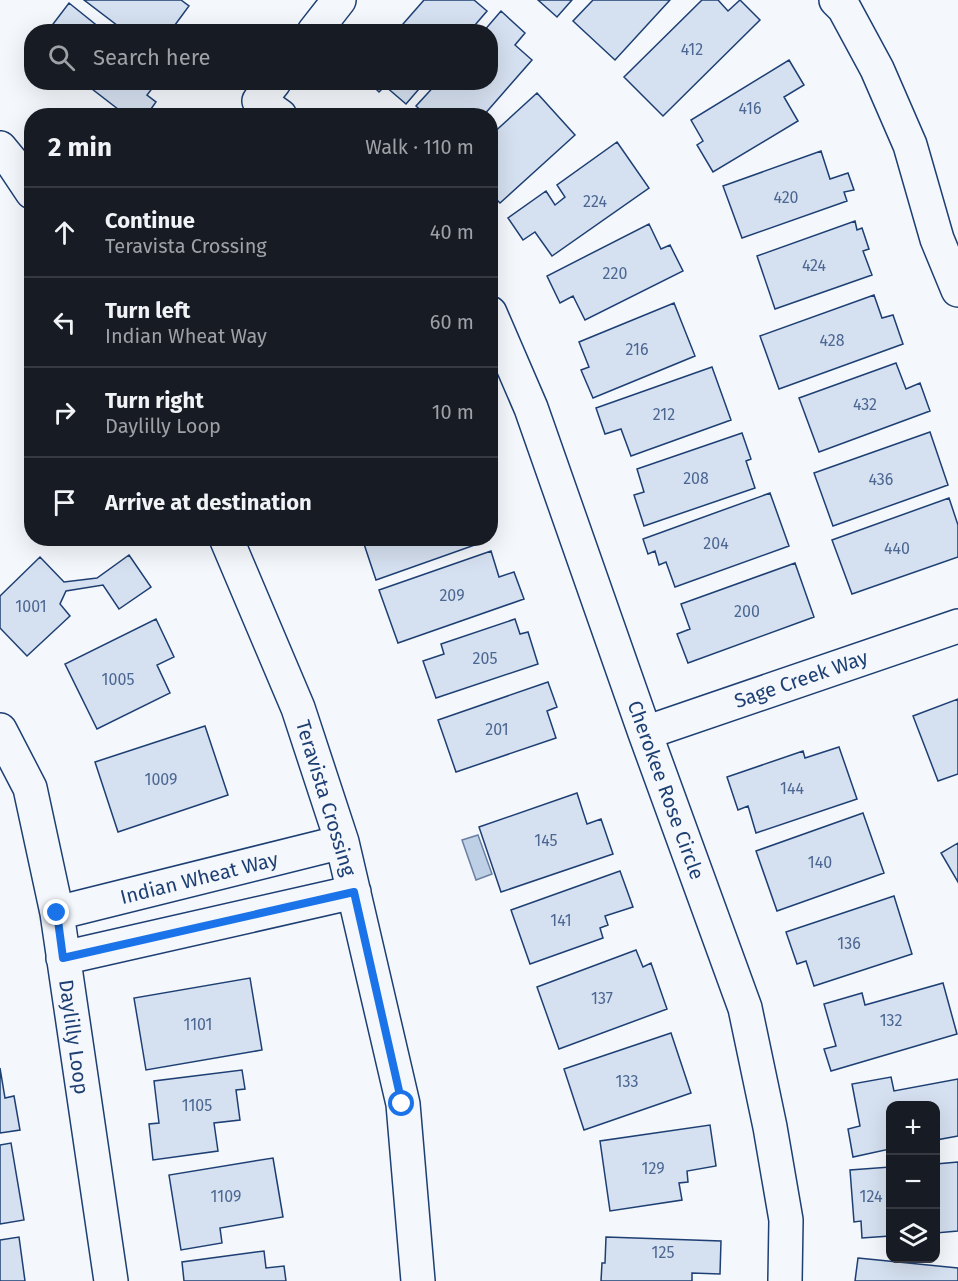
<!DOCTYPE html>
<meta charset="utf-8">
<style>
body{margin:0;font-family:"Fira Sans",sans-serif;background:#20242c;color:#f1f3f6}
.controls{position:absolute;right:18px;bottom:18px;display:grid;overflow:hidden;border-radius:12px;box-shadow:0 6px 24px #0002}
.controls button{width:54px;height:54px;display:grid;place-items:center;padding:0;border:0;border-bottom:2px solid #363941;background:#171b24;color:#f1f3f6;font:30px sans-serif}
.stop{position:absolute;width:18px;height:18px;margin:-14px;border:4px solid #1a73e8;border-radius:50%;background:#fff}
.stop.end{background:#1a73e8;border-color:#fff;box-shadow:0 2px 6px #0008}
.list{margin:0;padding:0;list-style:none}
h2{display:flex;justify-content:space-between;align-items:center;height:78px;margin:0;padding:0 24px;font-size:26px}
h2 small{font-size:20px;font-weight:400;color:#9ea1a6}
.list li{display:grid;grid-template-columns:39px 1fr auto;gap:18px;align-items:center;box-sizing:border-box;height:90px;padding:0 24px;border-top:2px solid #363941}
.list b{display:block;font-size:22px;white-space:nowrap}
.list p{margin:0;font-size:20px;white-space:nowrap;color:#9ea1a6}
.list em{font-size:20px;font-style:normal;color:#9ea1a6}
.icon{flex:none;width:33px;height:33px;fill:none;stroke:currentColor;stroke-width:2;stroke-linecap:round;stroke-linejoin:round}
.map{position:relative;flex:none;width:958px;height:1281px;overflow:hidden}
.search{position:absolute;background:#171b24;box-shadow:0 6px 24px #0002;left:24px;top:24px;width:474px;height:66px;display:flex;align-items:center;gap:15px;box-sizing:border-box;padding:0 21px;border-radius:24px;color:#9ea1a6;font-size:22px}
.panel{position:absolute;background:#171b24;box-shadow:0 6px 24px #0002;left:24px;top:108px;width:474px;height:438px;border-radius:24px}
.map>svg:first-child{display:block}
.water{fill:#bed0e5;stroke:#687fa3;stroke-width:1.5}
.building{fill:#d5e0f0;stroke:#1d3f73;stroke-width:1.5}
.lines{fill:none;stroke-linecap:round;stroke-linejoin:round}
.minor-casing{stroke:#1d3f73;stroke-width:36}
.minor{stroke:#f4f7fb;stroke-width:33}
.route{stroke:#1a73e8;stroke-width:8}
.labels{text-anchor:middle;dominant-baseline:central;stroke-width:4.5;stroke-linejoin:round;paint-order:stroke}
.number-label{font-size:16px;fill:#4b6792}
.street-label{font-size:20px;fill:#1d3f73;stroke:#f4f7fb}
</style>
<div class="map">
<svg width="958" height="1281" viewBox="0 0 958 1281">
<rect width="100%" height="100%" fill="#f4f7fb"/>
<path class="water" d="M478,835L492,874L476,880L462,840Z"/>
<path class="building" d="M84,0H181L189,6L172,29L175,32H126Z
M424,0H474L487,11L469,32H396Z
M538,0H572L557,17Z
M593,0H670L615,60L573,21Z
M702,0H718L728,11L740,0L760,20L663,116L624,77Z
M69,3L105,32H47Z
M501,11L525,33L515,45L532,60L483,116H427L416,106L438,82H490V32H483Z
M789,60L804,85L784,97L798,121L713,172L697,145L703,141L691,120Z
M83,82H157L147,95L156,102L146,116H127Z
M369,82H425L406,104L385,86L379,92Z
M537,93L575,135L500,203L490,193V136Z
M617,142L649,188L552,256L535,232L523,240L508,218L546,191L555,205L565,197L557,185Z
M821,151L830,179L848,173L854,190L844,192L847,201L742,238L723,186Z
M855,221L857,230L862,228L869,249L863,251L872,275L775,309L757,256Z
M649,224L661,249L670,245L683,271L585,320L573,296L560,303L547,276Z
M874,295L882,318L893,315L903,344L779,389L760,336Z
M674,303L695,356L593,398L581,370L589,367L579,342Z
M896,363L906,389L920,383L930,411L819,452L799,398Z
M712,367L731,420L631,456L621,429L605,434L596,408Z
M930,432L948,485L833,526L814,473Z
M742,433L751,459L746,461L755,488L644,526L634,495L644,492L637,469Z
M770,493L789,546L675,587L666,562L659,565L655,551L648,554L643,539Z
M949,498L958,525V557L852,594L832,540Z
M362,538H489V540L376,580Z
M491,551L499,577L514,572L524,599L398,643L379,590Z
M129,555L151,587L119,609L103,585L66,591L60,604L70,616L27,656L0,628V596L40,557L64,582L97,578Z
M795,563L814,617L688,663L677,634L690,629L681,604Z
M156,619L174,657L157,665L170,693L97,729L65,664Z
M515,619L520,634L528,632L538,664L436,698L423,661L444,654L441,644Z
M548,682L557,707L547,711L556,738L456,772L438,720Z
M958,699V774L938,781L913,716Z
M205,726L228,795L118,832L95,762Z
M839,747L857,799L756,833L748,806L738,810L727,777L803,751L805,758Z
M577,793L587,824L601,819L613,854L501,892L479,827Z
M863,813L884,873L777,911L756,851Z
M958,843V882L941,853Z
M620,871L633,907L605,916L608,925L600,928L603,938L530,964L511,910Z
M894,896L912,954L814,986L806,961L797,964L786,932Z
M636,950L643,967L651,963L667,1009L559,1049L537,987Z
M250,978L262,1050L146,1070L134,998Z
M943,983L957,1034L831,1071L824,1049L836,1046L824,1004L862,993L865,1005Z
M671,1033L691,1093L584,1130L564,1069Z
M0,1068L5,1098L14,1096L20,1130L0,1133Z
M242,1070L245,1089L236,1090L240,1120L214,1123L218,1151L153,1160L149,1124L159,1123L154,1081Z
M891,1077L894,1091L958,1079V1136L936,1140V1106H890V1149L853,1157L848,1129L860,1126L852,1084Z
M710,1125L716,1166L687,1171L688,1182L679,1183L682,1200L610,1211L600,1141Z
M11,1143L24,1220L0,1224V1145Z
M273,1158L283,1217L220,1228L222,1243L181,1250L169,1175Z
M958,1162V1231L936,1233V1164Z
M890,1167V1236L862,1238L861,1221L854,1222L850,1170Z
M19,1237L25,1281H0V1240Z
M606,1237L721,1241L720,1274L692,1273V1281H601L602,1263H605Z
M264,1251L266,1268L284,1266L286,1281H184L182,1262Z
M858,1258L958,1268V1281H855Z"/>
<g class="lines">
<g class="minor-casing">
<path id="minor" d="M836,0L844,8L877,69L910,145L937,239L958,290
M314,32L339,0
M274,82L259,101L280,116
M0,148L14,165L32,192
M490,313L531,408L645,733L745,1008L770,1127L786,1220L785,1281
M226,538L298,708L342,842L403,1104L418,1281
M0,730L30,788L57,913L111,1281
M645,733L958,626
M57,913L342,842
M63,958L354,892"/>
</g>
<use href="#minor" class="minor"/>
</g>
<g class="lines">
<path class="route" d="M57,913L63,958L354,892L402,1104"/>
</g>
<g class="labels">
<g class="number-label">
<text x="692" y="49">412</text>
<text x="750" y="108">416</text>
<text x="786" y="197">420</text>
<text x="595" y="201">224</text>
<text x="814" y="265">424</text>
<text x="615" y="273">220</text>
<text x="832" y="340">428</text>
<text x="637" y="349">216</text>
<text x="865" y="404">432</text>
<text x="664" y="414">212</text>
<text x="696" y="478">208</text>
<text x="881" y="479">436</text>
<text x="716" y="543">204</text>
<text x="897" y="548">440</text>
<text x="452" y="595">209</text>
<text x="31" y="606">1001</text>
<text x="747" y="611">200</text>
<text x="485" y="658">205</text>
<text x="118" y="679">1005</text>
<text x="497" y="729">201</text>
<text x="161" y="779">1009</text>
<text x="792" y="788">144</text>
<text x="546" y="840">145</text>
<text x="820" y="862">140</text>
<text x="561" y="920">141</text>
<text x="849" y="943">136</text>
<text x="602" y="998">137</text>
<text x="891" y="1020">132</text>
<text x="198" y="1024">1101</text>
<text x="627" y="1081">133</text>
<text x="197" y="1105">1105</text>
<text x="653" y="1168">129</text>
<text x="226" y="1196">1109</text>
<text x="871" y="1196">124</text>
<text x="663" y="1252">125</text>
</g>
<g class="street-label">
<text transform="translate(801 679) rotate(-19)">Sage Creek Way</text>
<text transform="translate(666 790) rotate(70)">Cherokee Rose Circle</text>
<text transform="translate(326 798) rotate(73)">Teravista Crossing</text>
<text transform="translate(199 878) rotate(-14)">Indian Wheat Way</text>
<text transform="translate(74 1037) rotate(82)">Daylilly Loop</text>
</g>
</g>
</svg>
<div class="controls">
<button>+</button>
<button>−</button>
<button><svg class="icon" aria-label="layers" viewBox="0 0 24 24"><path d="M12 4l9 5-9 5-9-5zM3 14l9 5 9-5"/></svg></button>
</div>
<div class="stop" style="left:402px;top:1104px"></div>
<div class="stop end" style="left:57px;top:913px"></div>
<div class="search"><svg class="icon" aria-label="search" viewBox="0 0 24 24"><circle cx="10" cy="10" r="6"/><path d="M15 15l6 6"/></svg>Search here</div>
<section class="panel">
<h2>2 min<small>Walk · 110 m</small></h2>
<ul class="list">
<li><svg class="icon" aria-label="ahead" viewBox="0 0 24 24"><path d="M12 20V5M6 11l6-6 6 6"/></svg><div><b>Continue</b><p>Teravista Crossing</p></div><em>40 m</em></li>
<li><svg class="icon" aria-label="left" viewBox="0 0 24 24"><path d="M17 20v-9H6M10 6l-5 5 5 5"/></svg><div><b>Turn left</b><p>Indian Wheat Way</p></div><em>60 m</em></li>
<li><svg class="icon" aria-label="right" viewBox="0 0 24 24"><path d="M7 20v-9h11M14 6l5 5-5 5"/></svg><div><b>Turn right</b><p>Daylilly Loop</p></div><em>10 m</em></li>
<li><svg class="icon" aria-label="arrive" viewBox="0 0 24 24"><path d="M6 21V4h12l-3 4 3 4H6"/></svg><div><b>Arrive at destination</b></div></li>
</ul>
</section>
</div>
